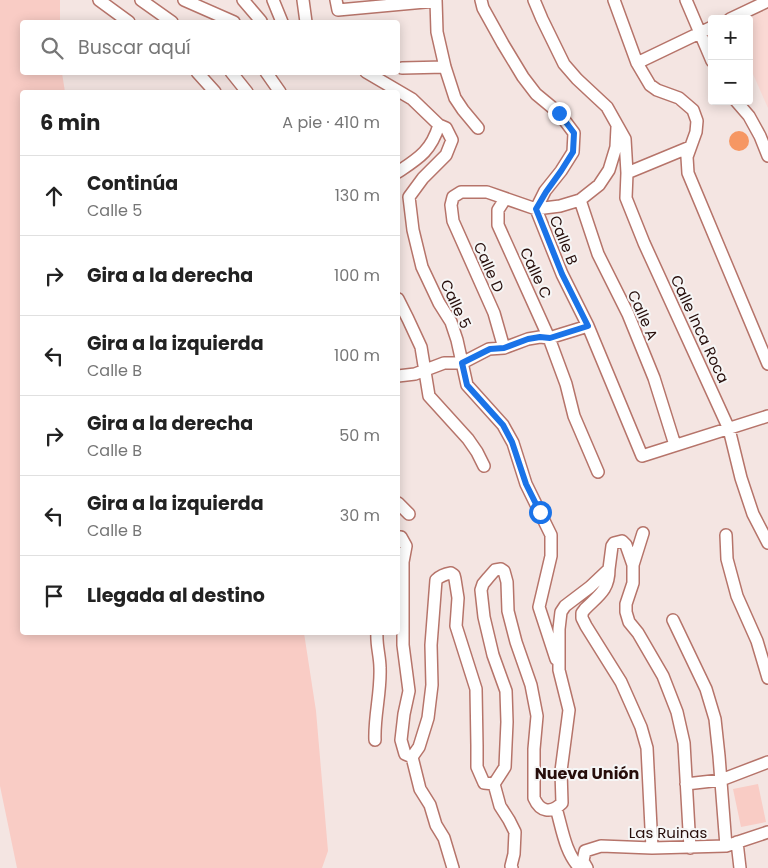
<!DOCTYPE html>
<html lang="es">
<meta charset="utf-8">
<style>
body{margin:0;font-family:Poppins,sans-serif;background:#f2f2f2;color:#222}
.controls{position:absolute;right:15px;top:15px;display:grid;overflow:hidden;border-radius:5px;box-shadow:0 2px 12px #0003}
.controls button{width:45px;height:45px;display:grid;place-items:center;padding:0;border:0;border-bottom:1px solid #e0e0e0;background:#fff;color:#222;font:25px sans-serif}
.stop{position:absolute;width:15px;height:15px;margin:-11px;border:4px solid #1a73e8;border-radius:50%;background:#fff}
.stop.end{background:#1a73e8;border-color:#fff;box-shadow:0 1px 5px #0008}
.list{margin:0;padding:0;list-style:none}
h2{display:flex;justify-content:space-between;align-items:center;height:65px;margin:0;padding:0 20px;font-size:21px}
h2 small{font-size:16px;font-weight:400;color:#767676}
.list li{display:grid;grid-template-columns:32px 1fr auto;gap:15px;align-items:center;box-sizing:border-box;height:80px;padding:0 20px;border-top:1px solid #e0e0e0}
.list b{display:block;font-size:19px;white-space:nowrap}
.list p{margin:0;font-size:16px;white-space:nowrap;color:#767676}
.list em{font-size:16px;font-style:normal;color:#767676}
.icon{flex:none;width:28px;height:28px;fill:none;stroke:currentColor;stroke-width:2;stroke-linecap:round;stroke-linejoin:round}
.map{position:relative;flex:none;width:768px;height:868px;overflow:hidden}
.search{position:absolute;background:#fff;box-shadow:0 2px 12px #0003;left:20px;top:20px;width:380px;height:55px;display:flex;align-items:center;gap:12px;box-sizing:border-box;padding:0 18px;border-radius:5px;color:#767676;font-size:19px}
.panel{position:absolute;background:#fff;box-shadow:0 2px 12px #0003;left:20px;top:90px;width:380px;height:545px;border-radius:5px}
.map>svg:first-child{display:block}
.built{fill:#fad9d4}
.green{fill:#f9ccc5}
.building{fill:#f69763}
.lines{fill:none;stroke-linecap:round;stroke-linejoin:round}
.minor-casing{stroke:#b6746a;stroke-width:14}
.minor{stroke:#fff;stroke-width:11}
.route{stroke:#1a73e8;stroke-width:6}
.labels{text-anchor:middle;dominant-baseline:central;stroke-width:4;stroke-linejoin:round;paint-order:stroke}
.street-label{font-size:15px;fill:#270e0b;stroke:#f6f6f6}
.neighbourhood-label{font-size:16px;font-weight:bold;fill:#270e0b;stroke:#f6f6f6}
</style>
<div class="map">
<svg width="768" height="868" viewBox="0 0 768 868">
<rect width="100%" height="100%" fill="#f4e5e2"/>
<path class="built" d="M768,9V108L749,65V19H747Z"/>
<path class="green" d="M0,0H60V22H22V72L62,73L65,92H22V632L304,633L316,711L328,851L322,868H17L0,786Z
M758,784L766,822L741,827L733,789Z"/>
<path class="building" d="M729 141a10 10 0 1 1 20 0a10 10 0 1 1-20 0Z"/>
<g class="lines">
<g class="minor-casing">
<path id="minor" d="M99,0L129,22
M141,0L172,22
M184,0L234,22
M243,0L261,21
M273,0L282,22
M303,0L306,22
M336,0L338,10L436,1
M436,0L437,32L445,67L455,98L463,110L478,128
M481,0L483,8L503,44L523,77L536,94L559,113L574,133L573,152L561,171L545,191L536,209L562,274L588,326L642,456L768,416
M534,0L542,19L564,64L577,79L607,107L625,139L627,173L626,198L644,243L729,429L741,478L753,514L768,543
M614,0L637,63L650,85L657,90L679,98L693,110L697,121L696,132L687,157L688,173L768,364
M686,0L712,61
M730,19L768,1
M637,63L712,27
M402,68L445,67
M197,72L215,92
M231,72L247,92
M266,72L280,92
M366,72L412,99L439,125L446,128L452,140L446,155L423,178L409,197L413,230L422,267L439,303L451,322L457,340L467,385L503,425L513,443L526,484L551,535V556L539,607L556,659
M736,101L749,116L760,136L768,156
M398,172C419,158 431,151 439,125
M627,173L690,147
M505,199L498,210V225L549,338L566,384L574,416L598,472
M580,200L598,254L628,314L654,378L675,445
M398,299L408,319L421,347L429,396L468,439L477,452L484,466
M504,348L494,313L453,221L451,205L453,197L461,192H487L536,209L560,206L580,200L599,185L609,170L616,147L617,127
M398,376L415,374L444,363H462L489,349L504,348L528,339L540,337L549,338L588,326
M398,503L409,514
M726,535L727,559L737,596L757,641L768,678
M398,537H401L406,546L403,562V645L409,691L404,714L401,740L405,754L412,757
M633,565L643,533
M609,569C609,590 599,595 585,609L582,613V618L586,626L621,682L641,727L647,748L652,848
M673,620L706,689L715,719L719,756L726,846
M375,740C374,716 381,693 380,668C380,656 376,645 377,632
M686,784L721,780L768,762
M556,808C562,828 565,853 580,868
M737,842L740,868
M453,868L444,838L436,825L430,805L420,789L412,757L419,747L428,718L432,685L431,645L436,580C440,576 445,574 451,573L454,575L455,579L458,598L456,626L476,689L477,746V767L484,783L494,784
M512,868L511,866L514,854L515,832L509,820L500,806L494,784L505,767L507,722L506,691L493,655L484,617L481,590L483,584L488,578L495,570L501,569L504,571L507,582L508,611L516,642L531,685L537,716L534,749V798C540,812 551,814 562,803L561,771L569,710L559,670V629L561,612L565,606L590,587L609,569L612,546L614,543L622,541L626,545L633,565V583L626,604V612L629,622L638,633L663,676L677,712L684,743L690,848
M587,868L583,861L585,851L601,846L652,848L726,846L768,832"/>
</g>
<use href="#minor" class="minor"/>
</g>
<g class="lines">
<path class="route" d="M540,512L526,484L512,442L503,425L467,385L462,363L490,349L504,348L528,339L540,337L550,338L588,326L562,274L536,209L546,192L561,171L573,152L574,133L559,113"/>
</g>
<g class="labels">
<g class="street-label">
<text transform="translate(564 240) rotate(68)">Calle B</text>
<text transform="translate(489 267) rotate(66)">Calle D</text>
<text transform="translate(536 273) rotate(65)">Calle C</text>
<text transform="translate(456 304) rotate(65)">Calle 5</text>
<text transform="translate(643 315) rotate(66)">Calle A</text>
<text transform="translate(700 329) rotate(65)">Calle Inca Roca</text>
<text x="668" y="832">Las Ruinas</text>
</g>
<g class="neighbourhood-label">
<text x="587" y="773">Nueva Unión</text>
</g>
</g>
</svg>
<div class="controls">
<button>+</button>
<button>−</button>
</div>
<div class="stop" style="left:540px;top:512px"></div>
<div class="stop end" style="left:559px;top:113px"></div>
<div class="search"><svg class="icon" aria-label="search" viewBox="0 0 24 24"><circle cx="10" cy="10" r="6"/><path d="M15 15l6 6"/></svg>Buscar aquí</div>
<section class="panel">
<h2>6 min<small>A pie · 410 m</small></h2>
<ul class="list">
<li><svg class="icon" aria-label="ahead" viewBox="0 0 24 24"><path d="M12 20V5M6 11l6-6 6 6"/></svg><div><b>Continúa</b><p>Calle 5</p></div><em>130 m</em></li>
<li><svg class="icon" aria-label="right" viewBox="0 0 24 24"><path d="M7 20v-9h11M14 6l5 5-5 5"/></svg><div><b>Gira a la derecha</b></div><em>100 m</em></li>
<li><svg class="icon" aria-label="left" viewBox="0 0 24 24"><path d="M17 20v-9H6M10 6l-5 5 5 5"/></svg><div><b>Gira a la izquierda</b><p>Calle B</p></div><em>100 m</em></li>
<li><svg class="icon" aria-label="right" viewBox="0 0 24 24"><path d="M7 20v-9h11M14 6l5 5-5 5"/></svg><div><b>Gira a la derecha</b><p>Calle B</p></div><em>50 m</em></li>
<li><svg class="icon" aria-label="left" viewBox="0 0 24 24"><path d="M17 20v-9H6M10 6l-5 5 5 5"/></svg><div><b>Gira a la izquierda</b><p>Calle B</p></div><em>30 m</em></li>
<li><svg class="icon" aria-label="arrive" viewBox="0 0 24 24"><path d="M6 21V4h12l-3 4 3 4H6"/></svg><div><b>Llegada al destino</b></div></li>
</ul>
</section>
</div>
